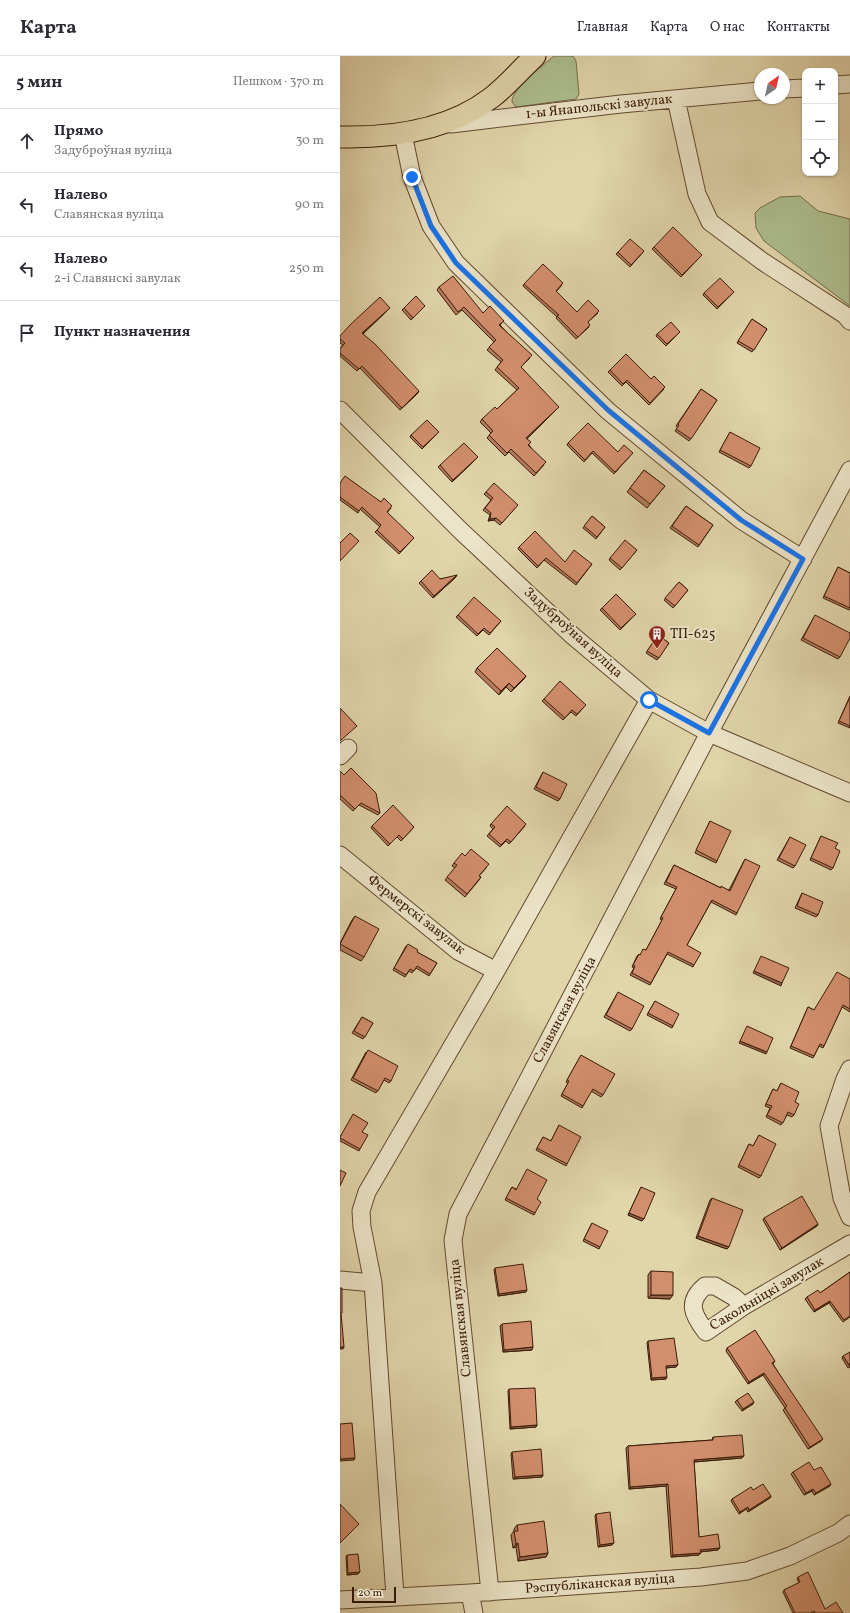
<!DOCTYPE html>
<html lang="ru">
<meta charset="utf-8">
<style>
body{margin:0;font-family:Vollkorn,serif;background:#f7f7f7;color:#2b2b33}
.controls{position:absolute;right:12px;top:12px;display:grid;overflow:hidden;border-radius:8px;box-shadow:0 1px 3px #0004}
.controls button{width:36px;height:36px;display:grid;place-items:center;padding:0;border:0;border-bottom:1px solid #e1e1e2;background:#fff;color:#2b2b33;font:20px sans-serif}
.compass{position:absolute;left:414px;top:12px;width:36px;height:36px;border-radius:50%;background:#fff;box-shadow:0 1px 3px #0004;rotate:34deg}
.scale{position:absolute;left:12px;bottom:10px;width:44px;box-sizing:border-box;padding-left:4px;border:2px solid #3b1c08;border-top:0;font-size:11px;line-height:14px;white-space:nowrap;color:#3b1c08;-webkit-text-stroke:3px #ece4c8;paint-order:stroke}
.stop{position:absolute;width:12px;height:12px;margin:-9px;border:3px solid #1a73e8;border-radius:50%;background:#fff}
.stop.end{background:#1a73e8;border-color:#fff;box-shadow:0 1px 4px #0008}
.list{margin:0;padding:0;list-style:none}
h2{display:flex;justify-content:space-between;align-items:center;height:52px;margin:0;padding:0 16px;font-size:17px}
h2 small{font-size:13px;font-weight:400;color:#7c7c81}
.list li{display:grid;grid-template-columns:26px 1fr auto;gap:12px;align-items:center;box-sizing:border-box;height:64px;padding:0 16px;border-top:1px solid #e1e1e2}
.list b{display:block;font-size:15px;white-space:nowrap}
.list p{margin:0;font-size:13px;white-space:nowrap;color:#7c7c81}
.list em{font-size:13px;font-style:normal;color:#7c7c81}
.icon{flex:none;width:22px;height:22px;fill:none;stroke:currentColor;stroke-width:2;stroke-linecap:round;stroke-linejoin:round}
.map{position:relative;flex:none;width:510px;height:1557px;overflow:hidden}
header{display:flex;align-items:center;gap:24px;box-sizing:border-box;height:56px;padding:0 20px;background:#fff;border-bottom:1px solid #e1e1e2}
header strong{font-size:19px}
nav{display:flex;gap:22px;margin-inline-start:auto;font-size:14px}
main{display:flex}
aside{flex:1;background:#fff}
.map>svg:first-child{display:block}
.green{fill:#adbe8d;stroke:#746d4a}
.lines{fill:none;stroke-linecap:round;stroke-linejoin:round}
.minor-casing{stroke:#644a30;stroke-width:19}
.major-casing{stroke:#3b1c08;stroke-width:23}
.minor{stroke:#ece4c8;stroke-width:17}
.major{stroke:#e1d5aa;stroke-width:21}
.wall{fill:#b57b5e;stroke:#3b1c08}
.shaded-wall{fill:#93644c;stroke:#3b1c08}
.building{fill:#d28f6d;stroke:#3b1c08}
.route{stroke:#1a73e8;stroke-width:5}
.labels{text-anchor:middle;dominant-baseline:central;stroke-width:4;stroke-linejoin:round;paint-order:stroke}
.street-label{font-size:14px;fill:#3b1c08;stroke:#ece4c8}
.poi-label{font-size:14px;fill:#3b1c08;stroke:#ece4c8;text-anchor:start}
</style>
<header>
<strong>Карта</strong>
<nav><a>Главная</a><a>Карта</a><a>О нас</a><a>Контакты</a></nav>
</header>
<main>
<aside>
<h2>5 мин<small>Пешком · 370 m</small></h2>
<ul class="list">
<li><svg class="icon" aria-label="ahead" viewBox="0 0 24 24"><path d="M12 20V5M6 11l6-6 6 6"/></svg><div><b>Прямо</b><p>Задуброўная вуліца</p></div><em>30 m</em></li>
<li><svg class="icon" aria-label="left" viewBox="0 0 24 24"><path d="M17 20v-9H6M10 6l-5 5 5 5"/></svg><div><b>Налево</b><p>Славянская вуліца</p></div><em>90 m</em></li>
<li><svg class="icon" aria-label="left" viewBox="0 0 24 24"><path d="M17 20v-9H6M10 6l-5 5 5 5"/></svg><div><b>Налево</b><p>2-і Славянскі завулак</p></div><em>250 m</em></li>
<li><svg class="icon" aria-label="arrive" viewBox="0 0 24 24"><path d="M6 21V4h12l-3 4 3 4H6"/></svg><div><b>Пункт назначения</b></div></li>
</ul>
</aside>
<div class="map">
<svg width="510" height="1557" viewBox="0 0 510 1557">
<rect width="100%" height="100%" fill="#e1d5aa"/>
<filter id="stains"><feTurbulence type="fractalNoise" baseFrequency=".005" numOctaves="4"/><feColorMatrix values="0 0 0 0 .2 0 0 0 0 .09 0 0 0 0 .02 0 0 0 .5 -.17"/></filter>
<radialGradient id="worn" r=".72"><stop offset=".6" stop-color="#630" stop-opacity="0"/><stop offset="1" stop-color="#630" stop-opacity=".3"/></radialGradient>
<path class="green" d="M214,0H233L236,5L239,38L236,43L176,51L172,46C171,33 204,9 214,0Z
M460,140L478,155L510,163V250L424,185L416,172L415,157L420,152L440,141Z"/>
<g class="lines">
<g class="minor-casing">
<path id="minor" d="M495,29L510,28
M444,33L465,32
M336,43L357,138L370,166L422,205L505,259L510,265
M111,68L281,48L420,35
M63,78L72,121L91,170L116,207L268,355L401,464L463,503
M0,354L121,475L233,580L309,644L369,677L510,737
M0,700L8,692
M0,799L118,895L156,915
M510,1013L505,1023L489,1070L502,1142L510,1161
M0,1224L33,1227
M404,1250L394,1241L375,1230H365C346,1246 353,1259 366,1276L404,1250L510,1188
M150,1536L113,1184L118,1158L369,677L510,414
M130,1537L134,1557
M55,1540L33,1227L22,1171L21,1155L27,1136L156,915L309,644
M0,1544L130,1537L291,1526L361,1521L407,1515L450,1500L498,1477L510,1468"/>
</g>
<g class="major-casing">
<path id="major" d="M0,81C52,82 108,75 151,42C167,30 180,14 195,0"/>
</g>
<use href="#minor" class="minor"/>
<use href="#major" class="major"/>
</g>
<path class="wall" d="M314,191L360,201L341,221L312,193Z
M304,195L290,211L276,198L278,196Z
M184,228L222,229L216,236L237,256L258,257L248,266L249,271L236,283L216,262L217,261L183,230Z
M99,231L143,257L162,267L160,269L190,302L181,311L217,353L187,382L189,389L204,409L194,420L169,396L165,400L147,382L151,377L140,366L142,363L157,353L177,334L155,314L161,306L147,294L154,286L122,254L116,259L97,234Z
M364,237L392,238L377,253L363,239Z
M85,250L71,264L62,254L64,252Z
M48,254L23,278L78,337L60,354L20,312L17,315L0,300V293L3,289L0,287V280Z
M412,263L427,273L412,296L397,287Z
M340,276L326,290L316,280L317,278Z
M270,314L324,333L309,349L286,326L282,330L268,316Z
M361,333L377,344L349,385L335,375L338,371L336,370Z
M390,376L411,410L409,412L379,396Z
M97,378L82,393L70,381L71,379Z
M228,387L278,396L291,399L274,418L252,397L244,406L227,389Z
M138,401L112,426L98,411L100,409Z
M304,414L325,430L307,452L287,436Z
M0,427L41,446L51,452L47,457L72,484L59,498L35,476L40,471L20,453L18,457L0,444Z
M146,436L176,451L160,469L154,464L148,465L150,459L143,454L151,444L144,438Z
M346,450L373,469L358,491L330,472Z
M252,460L265,471L256,483L243,472Z
M179,491L225,506L252,508L236,529L204,504L197,512L178,493Z
M297,494L280,514L269,504L270,502Z
M498,511L510,517V552L509,554L483,542Z
M116,521L93,542L79,527L81,525Z
M339,526L348,534L333,552L324,544Z
M262,552L296,558L280,574L260,554Z
M118,559L161,565L149,579L143,574L137,580L116,561Z
M474,561L500,601L498,603L461,584Z
M318,579L329,587L317,604L306,597Z
M137,612L186,620L183,624L171,636L166,631L159,639L135,616Z
M510,640V672L498,667Z
M204,643L244,651L236,660L231,656L223,664L202,645Z
M0,715L40,757L38,759L19,749L13,755L0,743Z
M203,716L220,743L218,745L194,733Z
M370,765L377,805L376,807L355,797Z
M151,768L185,770L169,788L166,785L160,791L147,780L153,773L150,770Z
M32,770L74,771L61,785L57,781L48,790L31,772Z
M481,780L495,792L493,812L491,814L470,804Z
M450,781L455,810L453,812L437,804Z
M125,800L147,811L139,820L141,821L139,824L125,841L105,824L115,812L112,810L114,807Z
M405,803L397,857L396,859L371,846L347,889L354,909L353,911L327,898L310,929L290,919L294,912L292,911L297,900L299,898L300,899L306,894L322,864L320,863L336,833L324,828L334,809L381,832L389,834Z
M462,837L478,859L476,861L455,852Z
M15,860L24,901L21,905L0,894V887L12,864Z
M66,890L97,907L89,920L76,912L72,917L69,915L65,921L53,914Z
M510,923V956L502,951L483,992L479,990L473,1002L450,992L468,951L474,954Z
M277,938L292,973L290,975L264,961Z
M315,945L333,970L332,972L307,959Z
M22,961L33,967L23,983L12,977Z
M26,996L51,1025L49,1027L44,1024L36,1037L11,1024Z
M240,1001L263,1039L261,1041L251,1035L242,1052L221,1040L228,1027L226,1026Z
M441,1027L455,1046L454,1059L452,1061L447,1059L441,1069L426,1061L430,1052L425,1050L433,1033L437,1035Z
M219,1069L227,1108L226,1110L196,1094L203,1081L211,1085Z
M22,1076L20,1093L19,1095L0,1085V1080Z
M419,1079L421,1120L419,1122L398,1111L408,1090L409,1088L413,1090Z
M172,1131L197,1143L195,1157L194,1159L165,1144Z
M301,1131L304,1163L302,1165L288,1159Z
M372,1142L387,1193L356,1182L370,1144Z
M424,1162L478,1168L477,1170L440,1194L423,1164Z
M252,1167L260,1191L259,1193L243,1185Z
M155,1212L186,1236L158,1240L154,1214Z
M311,1215L330,1243L308,1242V1219Z
M510,1216V1261L503,1266L489,1247L474,1256L465,1243L467,1241L480,1237Z
M162,1268L192,1294L163,1296L160,1270Z
M308,1285L336,1311L326,1312V1323L311,1324L307,1287Z
M387,1292L435,1305L433,1308L481,1385L468,1393L443,1354L445,1352L423,1319L408,1328L386,1295Z
M503,1300L510,1311L508,1312L502,1302Z
M169,1333L197,1369L196,1371L170,1373L168,1335Z
M397,1344L413,1348L402,1355L395,1346Z
M373,1381L404,1400L402,1402L354,1406L359,1481L378,1494L360,1496L359,1499L331,1501L326,1430L289,1433L286,1392L288,1390L372,1384Z
M172,1396L203,1419L202,1421L173,1423L171,1398Z
M474,1414L490,1430L474,1439L472,1435L464,1439L451,1418L453,1416Z
M413,1434L431,1440L430,1442L408,1456L406,1453L399,1458L391,1445L392,1443Z
M256,1458L272,1489L258,1491L255,1460Z
M177,1469L208,1497L206,1501L178,1505L176,1491L173,1492L171,1479L174,1475V1473Z
M7,1499L18,1518L7,1519L6,1501Z
M458,1521L485,1553L503,1557H453L443,1536L444,1534L459,1527L457,1523Z"/>
<path class="shaded-wall" d="M50,252L48,254L21,279L22,277Z
M79,335L78,337L60,354Z
M219,351L185,385L186,382Z
M138,401L136,403L112,426L113,424Z
M156,462L154,464L148,465L150,463Z
M117,519L116,521L93,542L94,540Z
M186,620L183,624L171,636L174,632Z
M169,627L166,631L159,639L161,635Z
M414,915L442,927L441,930L413,917Z
M400,985L427,996L426,998L399,987Z
M289,1157L304,1163L302,1165L288,1159Z
M478,1168L477,1170L440,1194L442,1192Z
M358,1180L389,1191L387,1193L356,1182Z
M187,1234L186,1236L158,1240L159,1238Z
M311,1239H333L330,1243L308,1242Z
M490,1245L489,1247L474,1256L475,1254Z
M0,1291H4L3,1293H0Z
M193,1291L192,1294L163,1296L164,1294Z
M338,1309L336,1311L325,1312L326,1310Z
M424,1317L423,1319L408,1328L409,1326Z
M327,1321L326,1323L311,1324L312,1322Z
M414,1346L413,1348L402,1355L403,1353Z
M197,1369L196,1371L170,1373L171,1371Z
M483,1383L481,1385L468,1393L470,1391Z
M404,1400L402,1402L353,1406L354,1404Z
M15,1402L14,1404L0,1405V1403Z
M203,1419L202,1421L173,1423L175,1421Z
M328,1428L326,1430L289,1433L290,1431Z
M491,1428L490,1430L474,1439L476,1437Z
M473,1433L472,1435L464,1439L466,1437Z
M431,1440L430,1442L408,1456L409,1454Z
M408,1451L406,1453L399,1458L400,1456Z
M178,1487L176,1491L173,1492L176,1488Z
M274,1487L272,1489L258,1491L260,1489Z
M380,1492L378,1494L359,1496L360,1494Z
M208,1497L206,1501L178,1505L180,1501Z
M361,1497L359,1499L331,1501L333,1499Z
M20,1516L18,1518L7,1519L8,1517Z"/>
<path class="building" d="M333,171L362,199L342,219L314,191Z
M290,183L304,195L291,209L278,196Z
M203,208L223,227L216,235L237,256L248,244L259,255L248,266L250,269L238,281L217,260L219,259L184,228Z
M113,220L143,257L150,250L164,265L159,269L192,299L181,311L219,351L186,382L191,386L188,389L206,406L196,417L171,393L167,397L149,379L153,375L142,363L155,351L157,353L179,332L157,311L163,304L149,291L156,284L124,251L118,256L99,231Z
M380,222L394,236L378,251L364,237Z
M76,240L85,250L73,262L64,252Z
M40,241L50,252L22,277L35,288L79,335L62,352L22,310L19,313L0,297V293L5,287L0,283V280L11,268Z
M412,263L427,273L414,294L398,285Z
M331,266L340,276L327,288L317,278Z
M286,298L311,323L314,320L325,331L310,347L287,324L283,328L270,314Z
M361,333L377,344L351,383L336,373L339,369L338,368Z
M87,364L99,376L83,391L71,379Z
M248,367L278,396L284,389L293,397L275,416L253,395L245,404L228,387Z
M390,376L420,392L411,410L380,394Z
M124,387L138,401L113,424L100,409Z
M304,414L325,430L310,448L290,432Z
M5,420L41,446L44,442L52,450L47,456L74,482L60,496L37,474L41,469L22,451L19,455L0,441V427Z
M154,427L178,449L162,467L156,462L150,463L151,457L145,452L153,442L146,436Z
M346,450L373,469L359,489L332,470Z
M252,460L265,471L257,481L244,470Z
M195,475L225,506L234,494L252,508L237,527L206,502L198,510L179,491Z
M10,477L19,485L0,505V487Z
M285,484L297,494L282,512L270,502Z
M498,511L510,517V552L484,540Z
M92,514L100,523L117,519L94,540L81,525Z
M339,526L348,534L335,550L325,542Z
M276,538L296,558L281,572L262,552Z
M134,541L161,565L150,577L144,572L138,578L118,559Z
M475,559L510,577V582L500,601L463,582Z
M318,579L329,587L319,602L307,595Z
M157,592L186,620L174,632L169,627L161,635L137,612Z
M220,625L246,649L237,658L232,654L225,662L204,643Z
M510,641V670L499,665Z
M0,652L17,670L0,685Z
M11,712L36,737L40,757L21,747L15,753L0,739V715L4,719Z
M203,716L227,728L220,743L196,731Z
M53,749L74,771L63,783L59,779L50,788L32,770Z
M167,750L186,768L171,786L167,783L161,789L149,778L155,771L151,768Z
M370,765L391,775L377,805L356,794Z
M481,780L498,787L495,792L500,795L493,812L471,802Z
M450,781L466,789L455,810L439,802Z
M131,793L149,808L139,820L141,821L127,838L107,821L117,809L114,807L122,797L125,800Z
M405,803L420,810L397,857L372,844L347,889L361,897L354,909L328,896L311,927L292,917L295,910L293,909L299,898L300,899L303,893L306,894L323,862L321,861L337,831L326,826L334,809L381,832V830L390,835Z
M462,837L483,846L478,859L457,850Z
M15,860L39,873L24,901L0,888Z
M68,888L78,894L77,896L97,907L90,918L77,910L74,915L70,913L66,919L54,912Z
M421,900L449,912L442,927L414,915Z
M497,916L510,923V953L503,949L484,990L480,988L474,1000L451,990L468,951L474,954Z
M278,936L304,950L292,973L266,959Z
M315,945L339,958L333,970L308,957Z
M22,961L33,967L25,981L14,975Z
M407,970L433,982L427,996L400,985Z
M28,994L58,1010L51,1025L45,1022L38,1035L13,1022Z
M241,999L275,1018L263,1039L253,1033L243,1050L222,1038L229,1025L227,1024Z
M441,1027L459,1036L455,1046L459,1048L454,1059L448,1056L443,1067L427,1059L432,1050L426,1048L433,1033L437,1035Z
M13,1058L28,1067L22,1076L28,1079L20,1093L0,1082V1081Z
M219,1069L241,1081L227,1108L197,1092L203,1081L211,1085Z
M419,1079L436,1088L421,1120L399,1109L409,1088L413,1090Z
M187,1113L207,1124L197,1143L201,1146L195,1157L166,1142L172,1131L176,1134Z
M0,1114L6,1117L0,1130Z
M301,1131L315,1137L304,1163L289,1157Z
M462,1140L478,1168L442,1192L424,1162Z
M372,1142L403,1154L389,1191L358,1180Z
M252,1167L268,1175L260,1191L244,1183Z
M183,1208L187,1234L159,1238L155,1212Z
M311,1215L333,1216V1239H311Z
M510,1216V1260L504,1264L490,1245L475,1254L467,1241L478,1234L480,1237Z
M0,1232H2V1257H1L4,1291H0Z
M191,1265L193,1291L164,1294L162,1268Z
M415,1274L435,1305L432,1307L483,1383L470,1391L445,1352L447,1350L424,1317L409,1326L387,1292Z
M334,1282L338,1309L326,1310L327,1321L312,1322L308,1285Z
M510,1296V1310L503,1300Z
M195,1332L197,1369L171,1371L169,1333Z
M408,1337L414,1346L403,1353L397,1344Z
M12,1367L15,1402L0,1403V1368Z
M402,1379L404,1400L354,1404L359,1481L378,1478L380,1492L360,1494L361,1497L333,1499L328,1428L290,1431L288,1390L373,1384V1381Z
M201,1393L203,1419L175,1421L172,1396Z
M469,1406L474,1414L481,1411L491,1428L476,1437L473,1433L466,1437L453,1416Z
M423,1428L431,1440L409,1454L408,1451L400,1456L392,1443L411,1431L413,1434Z
M0,1448L19,1468L0,1487Z
M270,1456L274,1487L260,1489L256,1458Z
M204,1465L208,1497L180,1501L178,1487L176,1488L174,1475H178L177,1469Z
M18,1498L20,1516L8,1517L7,1499Z
M468,1516L485,1553L496,1546L503,1557H475L474,1555L470,1557H455L444,1534L460,1526L458,1521Z"/>
<g class="lines">
<path class="route" d="M72,121L91,170L116,207L268,354L401,464L463,503L369,677L309,644"/>
</g>
<defs>
<g id="building-pin" transform="scale(0.9)"><path d="M0 17L-7.5 6A9.5 9.5 0 1 1 7.5 6Z" fill="#8f2418" stroke="#ece4c8"/><path d="M-4-6H4V6H1V3H-1V6H-4ZM-2.5-4.3h1.7v1.8h-1.7ZM.8-4.3h1.7v1.8H.8ZM-2.5-1h1.7V.8h-1.7ZM.8-1h1.7V.8H.8Z" fill="#fff"/></g>
</defs>
<g fill-rule="evenodd">
<use href="#building-pin" x="317" y="578"/>
</g>
<g class="labels">
<g class="street-label">
<text transform="translate(259 51) rotate(-6)">1-ы Янапольскі завулак</text>
<text transform="translate(233 577) rotate(42)">Задуброўная вуліца</text>
<text transform="translate(76 859) rotate(38)">Фермерскі завулак</text>
<text transform="translate(225 954) rotate(-62)">Славянская вуліца</text>
<text transform="translate(427 1238) rotate(-31)">Сакольніцкі завулак</text>
<text transform="translate(121 1262) rotate(-96)">Славянская вуліца</text>
<text transform="translate(260 1528) rotate(-4)">Рэспубліканская вуліца</text>
</g>
<g class="poi-label">
<text x="330" y="578">ТП-625</text>
</g>
</g>
<rect width="100%" height="100%" filter="url(#stains)"/>
<rect width="100%" height="100%" fill="url(#worn)"/>
</svg>
<div class="controls">
<button>+</button>
<button>−</button>
<button><svg class="icon" aria-label="locate" viewBox="0 0 24 24"><circle cx="12" cy="12" r="6"/><path d="M12 2v4M12 18v4M2 12h4M18 12h4"/></svg></button>
</div>
<svg class="compass" viewBox="-18 -18 36 36"><path d="M0-13l5 13h-10z" fill="#e53935"/><path d="M0 13l5-13h-10z" fill="#7c7c81"/></svg>
<div class="scale">20 m</div>
<div class="stop" style="left:309px;top:644px"></div>
<div class="stop end" style="left:72px;top:121px"></div>
</div>
</main>
